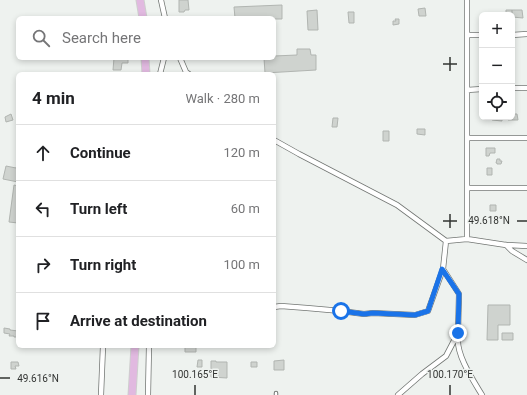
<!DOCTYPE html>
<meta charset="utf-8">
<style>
body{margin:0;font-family:Roboto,sans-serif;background:#f6f6f6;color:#202124}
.controls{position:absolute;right:12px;top:12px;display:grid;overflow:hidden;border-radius:6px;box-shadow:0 2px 6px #0003}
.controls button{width:36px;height:36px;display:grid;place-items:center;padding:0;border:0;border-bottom:1px solid #e0e0e0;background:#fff;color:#202124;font:20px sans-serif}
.stop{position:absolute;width:12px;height:12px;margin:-9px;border:3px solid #1a73e8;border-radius:50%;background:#fff}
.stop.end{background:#1a73e8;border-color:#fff;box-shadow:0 1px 4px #0008}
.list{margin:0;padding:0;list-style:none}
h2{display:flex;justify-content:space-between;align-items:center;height:52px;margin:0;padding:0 16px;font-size:17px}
h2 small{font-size:13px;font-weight:400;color:#757577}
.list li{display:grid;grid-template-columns:26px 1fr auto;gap:12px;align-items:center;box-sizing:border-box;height:56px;padding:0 16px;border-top:1px solid #e0e0e0}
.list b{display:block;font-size:15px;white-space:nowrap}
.list em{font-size:13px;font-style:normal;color:#757577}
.icon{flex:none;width:22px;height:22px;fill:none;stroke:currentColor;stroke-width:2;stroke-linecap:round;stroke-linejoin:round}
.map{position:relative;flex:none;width:527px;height:395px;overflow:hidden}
.search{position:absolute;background:#fff;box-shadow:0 2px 6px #0003;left:16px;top:16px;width:260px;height:44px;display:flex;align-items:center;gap:10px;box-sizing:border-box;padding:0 14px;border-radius:6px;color:#757577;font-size:15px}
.panel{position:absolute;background:#fff;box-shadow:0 2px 6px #0003;left:16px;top:72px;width:260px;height:276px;border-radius:6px}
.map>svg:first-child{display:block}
.building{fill:#cfd3cf;stroke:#b1b5b1}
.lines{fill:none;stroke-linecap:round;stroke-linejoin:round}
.service-casing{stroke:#727673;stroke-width:4.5}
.minor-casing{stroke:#727673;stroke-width:6}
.primary-casing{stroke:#cecece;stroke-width:9}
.service{stroke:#fff;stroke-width:2.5}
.minor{stroke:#fff;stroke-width:4.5}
.primary{stroke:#e1b9e0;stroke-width:7}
.route{stroke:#1a73e8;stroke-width:5}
.ticks{fill:none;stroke:#323432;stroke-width:1.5}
.ticks-label{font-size:10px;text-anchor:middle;fill:#323432;stroke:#eef2ef;stroke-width:3;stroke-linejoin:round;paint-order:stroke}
</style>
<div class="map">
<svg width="527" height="395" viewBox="0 0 527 395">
<rect width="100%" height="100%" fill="#eef2ef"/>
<path class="building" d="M179,0H188L189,10H185L184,12H179Z
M282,5V19H274V18H235L234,7Z
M425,8L426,16H419L418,9Z
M317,10L318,30H308L307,11Z
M506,10H512V18V15H506Z
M512,10H522L523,18L512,17Z
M348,12H354V23H349Z
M395,19H399V24L393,25V21H396Z
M297,49H310L311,55H316V70L265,73L264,58H274V56L297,55Z
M114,58H128V63H122L121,70H113Z
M11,114L13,120L6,122L5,117Z
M512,114H517L518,120H508L507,117H512Z
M492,117H502V121L492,120Z
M333,118H338L337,127H332Z
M417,129H425V135L417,134Z
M383,131H389V141H383Z
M486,148H495V153H490L489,156H486Z
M497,159H500V161H502L501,164H497V163H496Z
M6,166L16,168L17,166H18V182L3,179Z
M487,168H492V175H487Z
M14,185L18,186V223L9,222Z
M490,205H496V211H490Z
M488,305H510V325H498V340H487Z
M4,328L10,329V330L18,331V337H14V336H9L10,334L4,333Z
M502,333H513V340H502Z
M185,346L196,347V352H185Z
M198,360H202V367H197Z
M284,360V370H274V361Z
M211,361H216V362H227V378L211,377Z
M11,362H18L19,366H15L16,369H11Z
M251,362H257V367H251Z"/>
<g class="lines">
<g class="service-casing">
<path id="service" d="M276,395V393"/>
</g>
<g class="minor-casing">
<path id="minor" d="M161,0L165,18
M468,35H482
M512,35L527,34
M180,58L186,72L189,74
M160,74L164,58
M512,88H527
M467,90L482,89
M468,138H527
M274,140L299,154L397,205L446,241L467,239L506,245L527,246
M468,188H527
M467,239V0
M506,245L512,251L527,260
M274,307L281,306L307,308L341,311L364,314L373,313L415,315L428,311L443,269L446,241
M458,337C456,355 473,380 482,395
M101,395L103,346
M148,395L149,346
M398,395L422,374L446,356L458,333L459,294L443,269"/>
</g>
<g class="primary-casing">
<path id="primary" d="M140,0L143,18
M145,58L146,74
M132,395L135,346"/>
</g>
<use href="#service" class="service"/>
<use href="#minor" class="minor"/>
<use href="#primary" class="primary"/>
</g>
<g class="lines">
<path class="route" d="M341,311L364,314L373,313L415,315L428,311L442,269L459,294L458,333"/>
</g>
<path class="ticks" d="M450,57V71M443,64H457M450,214V228M443,221H457M517,221H527M0,378H10M195,385V395M450,385V395"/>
<g class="ticks-label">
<text x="489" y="224">49.618°N</text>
<text x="195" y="378">100.165°E</text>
<text x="450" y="378">100.170°E</text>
<text x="38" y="382">49.616°N</text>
</g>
</svg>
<div class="controls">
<button>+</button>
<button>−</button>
<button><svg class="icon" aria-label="locate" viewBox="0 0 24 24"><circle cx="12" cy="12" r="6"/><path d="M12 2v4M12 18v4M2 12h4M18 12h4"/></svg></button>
</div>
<div class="stop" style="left:341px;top:311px"></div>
<div class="stop end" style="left:458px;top:333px"></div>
<div class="search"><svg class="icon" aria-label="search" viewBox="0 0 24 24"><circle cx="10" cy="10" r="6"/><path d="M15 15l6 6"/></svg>Search here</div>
<section class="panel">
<h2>4 min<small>Walk · 280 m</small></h2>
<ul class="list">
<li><svg class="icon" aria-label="ahead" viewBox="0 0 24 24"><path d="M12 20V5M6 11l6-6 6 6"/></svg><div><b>Continue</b></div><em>120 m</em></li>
<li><svg class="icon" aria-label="left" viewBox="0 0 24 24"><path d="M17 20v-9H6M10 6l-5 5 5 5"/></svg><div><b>Turn left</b></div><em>60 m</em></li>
<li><svg class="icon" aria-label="right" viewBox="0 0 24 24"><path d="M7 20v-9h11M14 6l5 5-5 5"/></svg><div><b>Turn right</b></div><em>100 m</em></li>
<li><svg class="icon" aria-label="arrive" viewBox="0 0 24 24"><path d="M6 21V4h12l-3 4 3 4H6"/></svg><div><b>Arrive at destination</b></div></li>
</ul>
</section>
</div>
